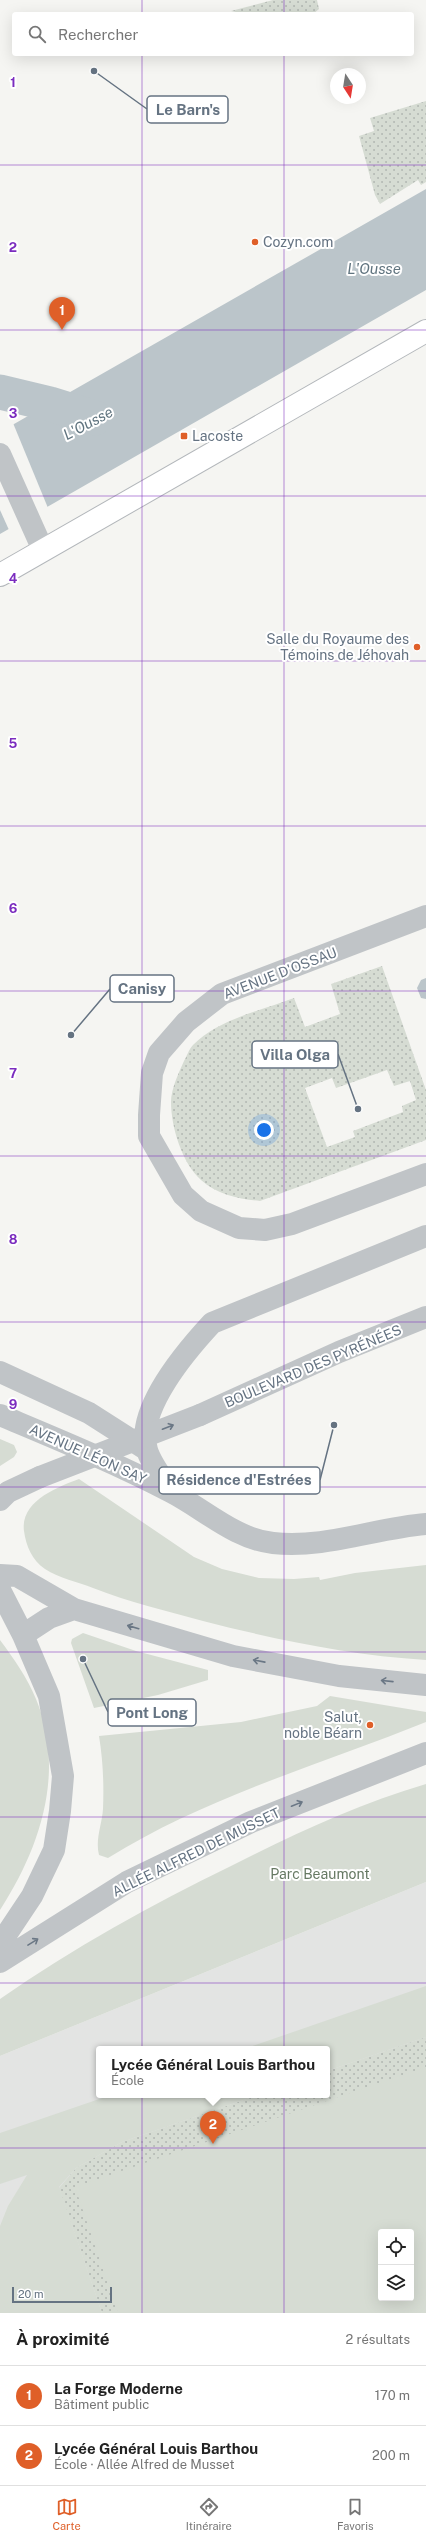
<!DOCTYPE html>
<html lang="fr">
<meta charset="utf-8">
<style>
body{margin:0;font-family:"Public Sans",sans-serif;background:#f2f2f2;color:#222}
.controls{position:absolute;right:12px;bottom:12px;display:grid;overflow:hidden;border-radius:4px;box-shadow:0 4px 16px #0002}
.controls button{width:36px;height:36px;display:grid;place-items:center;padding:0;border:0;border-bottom:1px solid #e0e0e0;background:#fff;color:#222;font:20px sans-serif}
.compass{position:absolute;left:330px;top:68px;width:36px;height:36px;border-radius:50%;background:#fff;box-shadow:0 4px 16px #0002;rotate:168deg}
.scale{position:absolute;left:12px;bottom:10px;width:100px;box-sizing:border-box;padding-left:4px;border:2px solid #657382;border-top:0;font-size:11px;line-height:14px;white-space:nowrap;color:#657382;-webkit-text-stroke:3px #fff;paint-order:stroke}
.you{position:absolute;left:264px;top:1130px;width:14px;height:14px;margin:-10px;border:3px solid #fff;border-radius:50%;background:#1a73e8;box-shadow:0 0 0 6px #1a73e833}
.badge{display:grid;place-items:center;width:26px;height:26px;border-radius:50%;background:#df5f28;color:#fff;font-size:13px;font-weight:700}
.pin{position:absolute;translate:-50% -33px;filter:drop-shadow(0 1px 2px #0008)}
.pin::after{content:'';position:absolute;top:21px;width:14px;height:12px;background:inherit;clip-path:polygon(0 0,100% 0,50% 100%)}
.popup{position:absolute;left:96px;top:2046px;width:234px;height:52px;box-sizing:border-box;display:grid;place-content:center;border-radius:4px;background:#fff;filter:drop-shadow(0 1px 3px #0005);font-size:13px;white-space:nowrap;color:#767676}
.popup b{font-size:15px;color:#222}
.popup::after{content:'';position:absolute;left:50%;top:100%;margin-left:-8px;border:8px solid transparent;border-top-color:#fff}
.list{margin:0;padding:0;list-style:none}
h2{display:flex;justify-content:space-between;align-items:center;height:52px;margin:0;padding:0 16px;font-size:17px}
h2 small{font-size:13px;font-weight:400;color:#767676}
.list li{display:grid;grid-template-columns:26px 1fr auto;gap:12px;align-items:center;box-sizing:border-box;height:60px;padding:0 16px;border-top:1px solid #e0e0e0}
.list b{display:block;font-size:15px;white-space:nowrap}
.list p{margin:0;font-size:13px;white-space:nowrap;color:#767676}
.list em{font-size:13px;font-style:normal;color:#767676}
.icon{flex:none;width:22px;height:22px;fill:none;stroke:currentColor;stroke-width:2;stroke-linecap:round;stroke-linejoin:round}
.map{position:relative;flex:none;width:426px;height:2313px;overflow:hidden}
.search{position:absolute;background:#fff;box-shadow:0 4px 16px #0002;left:12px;right:12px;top:12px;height:44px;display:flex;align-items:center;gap:10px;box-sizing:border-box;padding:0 14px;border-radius:4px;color:#767676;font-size:15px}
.sheet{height:172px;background:#fff}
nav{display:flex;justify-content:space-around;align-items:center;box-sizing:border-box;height:56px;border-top:1px solid #e0e0e0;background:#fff;font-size:11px;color:#767676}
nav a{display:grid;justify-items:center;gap:2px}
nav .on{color:#df5f28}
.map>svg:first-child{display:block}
.built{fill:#e3e4e3;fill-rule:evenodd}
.grass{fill:url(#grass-dots);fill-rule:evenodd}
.park{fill:#d6dcd3;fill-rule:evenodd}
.water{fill:#bbc5ca}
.pier{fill:#f5f5f2}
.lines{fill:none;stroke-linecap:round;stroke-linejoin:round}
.canal{stroke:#bbc5ca;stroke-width:35}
.major-casing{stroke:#b3b7bb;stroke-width:24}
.minor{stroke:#c0c4c7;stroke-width:22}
.major{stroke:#fff;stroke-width:22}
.minor-bridge{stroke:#c0c4c7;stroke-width:22}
.oneway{stroke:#6a7785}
.grid{fill:none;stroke:#7b2cbf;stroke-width:1;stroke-opacity:0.55}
.poi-dot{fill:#df5f28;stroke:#fff;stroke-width:1.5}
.labels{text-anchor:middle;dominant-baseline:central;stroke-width:4;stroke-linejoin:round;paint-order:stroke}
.poi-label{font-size:14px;fill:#657382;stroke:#fff;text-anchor:start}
.street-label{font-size:14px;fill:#657382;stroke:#fff}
.park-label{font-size:14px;fill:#667963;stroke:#fff}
.water-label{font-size:15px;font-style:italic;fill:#60747f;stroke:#fff}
.grid-label{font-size:13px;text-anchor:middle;font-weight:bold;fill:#7b2cbf;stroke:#fff;stroke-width:4;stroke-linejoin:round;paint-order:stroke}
.leader{fill:none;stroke:#657382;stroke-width:1.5}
.callout-dot{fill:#657382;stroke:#fff;stroke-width:1.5}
.callout{fill:#fff;stroke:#657382;stroke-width:1.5}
.callout-label{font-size:15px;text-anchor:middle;font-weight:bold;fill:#657382}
</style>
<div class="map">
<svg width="426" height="2313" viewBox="0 0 426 2313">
<defs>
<pattern id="grass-dots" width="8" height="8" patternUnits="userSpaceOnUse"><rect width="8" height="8" fill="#d6dcd3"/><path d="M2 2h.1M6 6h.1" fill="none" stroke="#b1b7b1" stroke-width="1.8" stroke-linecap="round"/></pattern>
</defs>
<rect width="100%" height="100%" fill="#f5f5f2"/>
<path class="built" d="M426,1882V2313H0V2056ZM99,2049H327V2095H99ZM381,2232H411V2298H381Z"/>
<path class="grass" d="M273,0H317L319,9L313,14H245L231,11Z
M426,101V182L421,185L418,180L380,204L375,195L359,136L374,131L370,118Z
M382,966L426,1090V1140L260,1201C240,1199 217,1195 201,1180C182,1163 171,1127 171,1102C171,1089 179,1072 184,1061C187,1056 189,1049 193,1045C219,1019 260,1011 294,998L305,1027L340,1014L331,984ZM387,1070L394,1086L410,1081L416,1100L402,1106L403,1112L353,1131L355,1137L327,1147L305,1088L332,1078L336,1088Z
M426,2037V2313H102L59,2188L76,2168L122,2142L258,2095H327V2071ZM381,2232H411V2298H381Z"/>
<path class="park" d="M0,1439L14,1445L17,1452L14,1457L0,1466Z
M79,1479L194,1557L222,1569L259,1578L294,1579L319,1577L320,1580L355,1573L426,1565V1660C350,1655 277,1640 203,1621C166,1611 129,1602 93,1588C78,1582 59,1578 45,1569C32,1560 26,1546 24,1531C20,1501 58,1487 79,1479Z
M83,1633L136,1651L208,1670V1680L158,1695L94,1708L71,1643L72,1639Z
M0,1640C14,1659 27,1677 36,1699C66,1772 40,1848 0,1910Z
M330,1696L426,1712V1722C319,1765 206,1797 108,1858L99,1855C95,1840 102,1824 103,1809C104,1784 103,1760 99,1736L241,1722L317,1706Z
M426,1784V1882L0,2056V1999C73,1948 151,1905 231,1866C294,1834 358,1804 426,1784Z
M426,1986V2037L327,2071V2049H244Z
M426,2067V2313H118L75,2187ZM381,2232H411V2298H381Z
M111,2095H258L122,2142L76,2168L59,2187L102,2313H0V2226L8,2206L27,2175L0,2184V2133Z"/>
<path class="water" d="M426,189V290L0,534V432Z
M426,978V999L421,998L417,988L421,980Z"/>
<path class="pier" d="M13,423L48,508L9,530L0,510V430Z"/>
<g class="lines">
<path class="canal" d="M0,392L50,404L95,418"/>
<g class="major-casing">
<path id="major" d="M0,575L426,331"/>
</g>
<path class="minor" d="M0,454L43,550
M426,916L222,994L186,1022L159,1053L152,1073L149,1115V1136L183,1195L201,1211L239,1228L265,1230L292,1224L426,1174
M0,1372L89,1413L147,1450
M0,1415C57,1439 116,1463 171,1492C204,1509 235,1539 273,1543C324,1549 376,1528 426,1524
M200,1415L339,1352L426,1317
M172,1492C164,1480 151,1464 147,1450C135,1410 187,1350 212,1323L426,1236
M0,1500L8,1492L40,1477
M0,1575L17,1576L74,1609
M0,1590L23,1635L49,1696L63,1776L60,1811L54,1850L32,1896L0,1944
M23,1635L49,1618L74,1609L233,1656L339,1676L426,1685
M0,1962L127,1882L251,1822L426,1753"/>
<use href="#major" class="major"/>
<path class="minor-bridge" d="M40,1477L200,1415"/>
</g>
<defs><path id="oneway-shaft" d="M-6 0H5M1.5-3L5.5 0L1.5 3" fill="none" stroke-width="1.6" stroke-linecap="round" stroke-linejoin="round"/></defs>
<g class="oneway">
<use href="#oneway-shaft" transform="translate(168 1427) rotate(-21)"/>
<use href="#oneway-shaft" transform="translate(133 1627) rotate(-164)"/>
<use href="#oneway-shaft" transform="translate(259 1661) rotate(-169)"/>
<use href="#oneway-shaft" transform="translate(387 1681) rotate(-174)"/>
<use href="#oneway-shaft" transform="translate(297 1804) rotate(-22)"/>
<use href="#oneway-shaft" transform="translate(33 1942) rotate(-32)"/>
</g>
<path class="grid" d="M142,0V14M284,0V14M142,54V2313M284,54V2313M0,165H426M0,330H426M0,496H426M0,661H426M0,826H426M0,991H426M0,1156H426M0,1322H426M0,1487H426M0,1652H426M0,1817H426M0,1983H426M0,2148H426"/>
<g class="poi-dot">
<circle cx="255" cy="242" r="4"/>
<rect x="180" y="432" width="8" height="8" rx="2"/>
<circle cx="417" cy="647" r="4"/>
<circle cx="370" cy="1725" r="4"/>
</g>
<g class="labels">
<g class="poi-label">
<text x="263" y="242">Cozyn.com</text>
<text x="192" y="436">Lacoste</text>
<text x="409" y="639" text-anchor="end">Salle du Royaume des<tspan x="409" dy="16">Témoins de Jéhovah</tspan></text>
<text x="362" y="1717" text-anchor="end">Salut,<tspan x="362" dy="16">noble Béarn</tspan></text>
</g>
<g class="street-label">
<text transform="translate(280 973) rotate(-21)">AVENUE D'OSSAU</text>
<text transform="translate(313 1366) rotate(-23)">BOULEVARD DES PYRÉNÉES</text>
<text transform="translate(88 1454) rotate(24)">AVENUE LÉON SAY</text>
<text transform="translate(196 1852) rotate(-26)">ALLÉE ALFRED DE MUSSET</text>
</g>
<g class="park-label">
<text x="320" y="1874">Parc Beaumont</text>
</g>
<g class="water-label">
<text x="374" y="268">L'Ousse</text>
<text transform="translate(88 423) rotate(-28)">L'Ousse</text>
</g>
</g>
<g class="grid-label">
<text x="13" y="87">1</text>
<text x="13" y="252">2</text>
<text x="13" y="418">3</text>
<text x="13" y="583">4</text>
<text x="13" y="748">5</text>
<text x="13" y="913">6</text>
<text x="13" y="1078">7</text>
<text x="13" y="1244">8</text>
<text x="13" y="1409">9</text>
</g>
<path class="leader" d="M94 71L147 109M71 1035L110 989M358 1109L338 1054M334 1425L320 1480M83 1659L108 1712"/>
<g class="callout-dot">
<circle cx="94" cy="71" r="4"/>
<circle cx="71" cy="1035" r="4"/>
<circle cx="358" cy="1109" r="4"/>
<circle cx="334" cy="1425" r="4"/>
<circle cx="83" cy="1659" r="4"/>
</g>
<g class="callout">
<rect x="147" y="96" width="81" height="27" rx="4"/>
<rect x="110" y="975" width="64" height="27" rx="4"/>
<rect x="252" y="1041" width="86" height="27" rx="4"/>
<rect x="159" y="1467" width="161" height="27" rx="4"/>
<rect x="108" y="1699" width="88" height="27" rx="4"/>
</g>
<g class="callout-label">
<text x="188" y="115">Le Barn's</text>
<text x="142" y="994">Canisy</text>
<text x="295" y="1060">Villa Olga</text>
<text x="239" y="1485">Résidence d'Estrées</text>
<text x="152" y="1718">Pont Long</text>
</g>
</svg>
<div class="controls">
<button><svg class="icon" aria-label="locate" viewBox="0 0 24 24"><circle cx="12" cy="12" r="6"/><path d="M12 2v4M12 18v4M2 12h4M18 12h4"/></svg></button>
<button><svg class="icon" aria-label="layers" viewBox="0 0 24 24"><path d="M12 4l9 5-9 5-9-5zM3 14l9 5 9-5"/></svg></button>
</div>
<svg class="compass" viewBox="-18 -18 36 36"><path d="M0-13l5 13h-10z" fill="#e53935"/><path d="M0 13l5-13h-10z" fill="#767676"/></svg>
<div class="scale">20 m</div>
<div class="you"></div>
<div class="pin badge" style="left:62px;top:330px">1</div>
<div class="pin badge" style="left:213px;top:2144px">2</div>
<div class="popup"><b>Lycée Général Louis Barthou</b>École</div>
<div class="search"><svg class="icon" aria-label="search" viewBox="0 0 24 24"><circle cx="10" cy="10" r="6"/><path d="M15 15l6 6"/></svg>Rechercher</div>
</div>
<section class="sheet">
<h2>À proximité<small>2 résultats</small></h2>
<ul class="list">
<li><span class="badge">1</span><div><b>La Forge Moderne</b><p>Bâtiment public</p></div><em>170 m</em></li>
<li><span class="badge">2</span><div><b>Lycée Général Louis Barthou</b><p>École · Allée Alfred de Musset</p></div><em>200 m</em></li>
</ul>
</section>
<nav>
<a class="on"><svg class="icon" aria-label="map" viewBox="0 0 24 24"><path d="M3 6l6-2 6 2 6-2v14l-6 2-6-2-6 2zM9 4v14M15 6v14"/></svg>Carte</a>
<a><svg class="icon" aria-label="directions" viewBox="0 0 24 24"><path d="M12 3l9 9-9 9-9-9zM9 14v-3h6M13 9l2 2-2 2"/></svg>Itinéraire</a>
<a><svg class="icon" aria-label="saved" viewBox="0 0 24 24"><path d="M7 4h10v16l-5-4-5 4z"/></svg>Favoris</a>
</nav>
